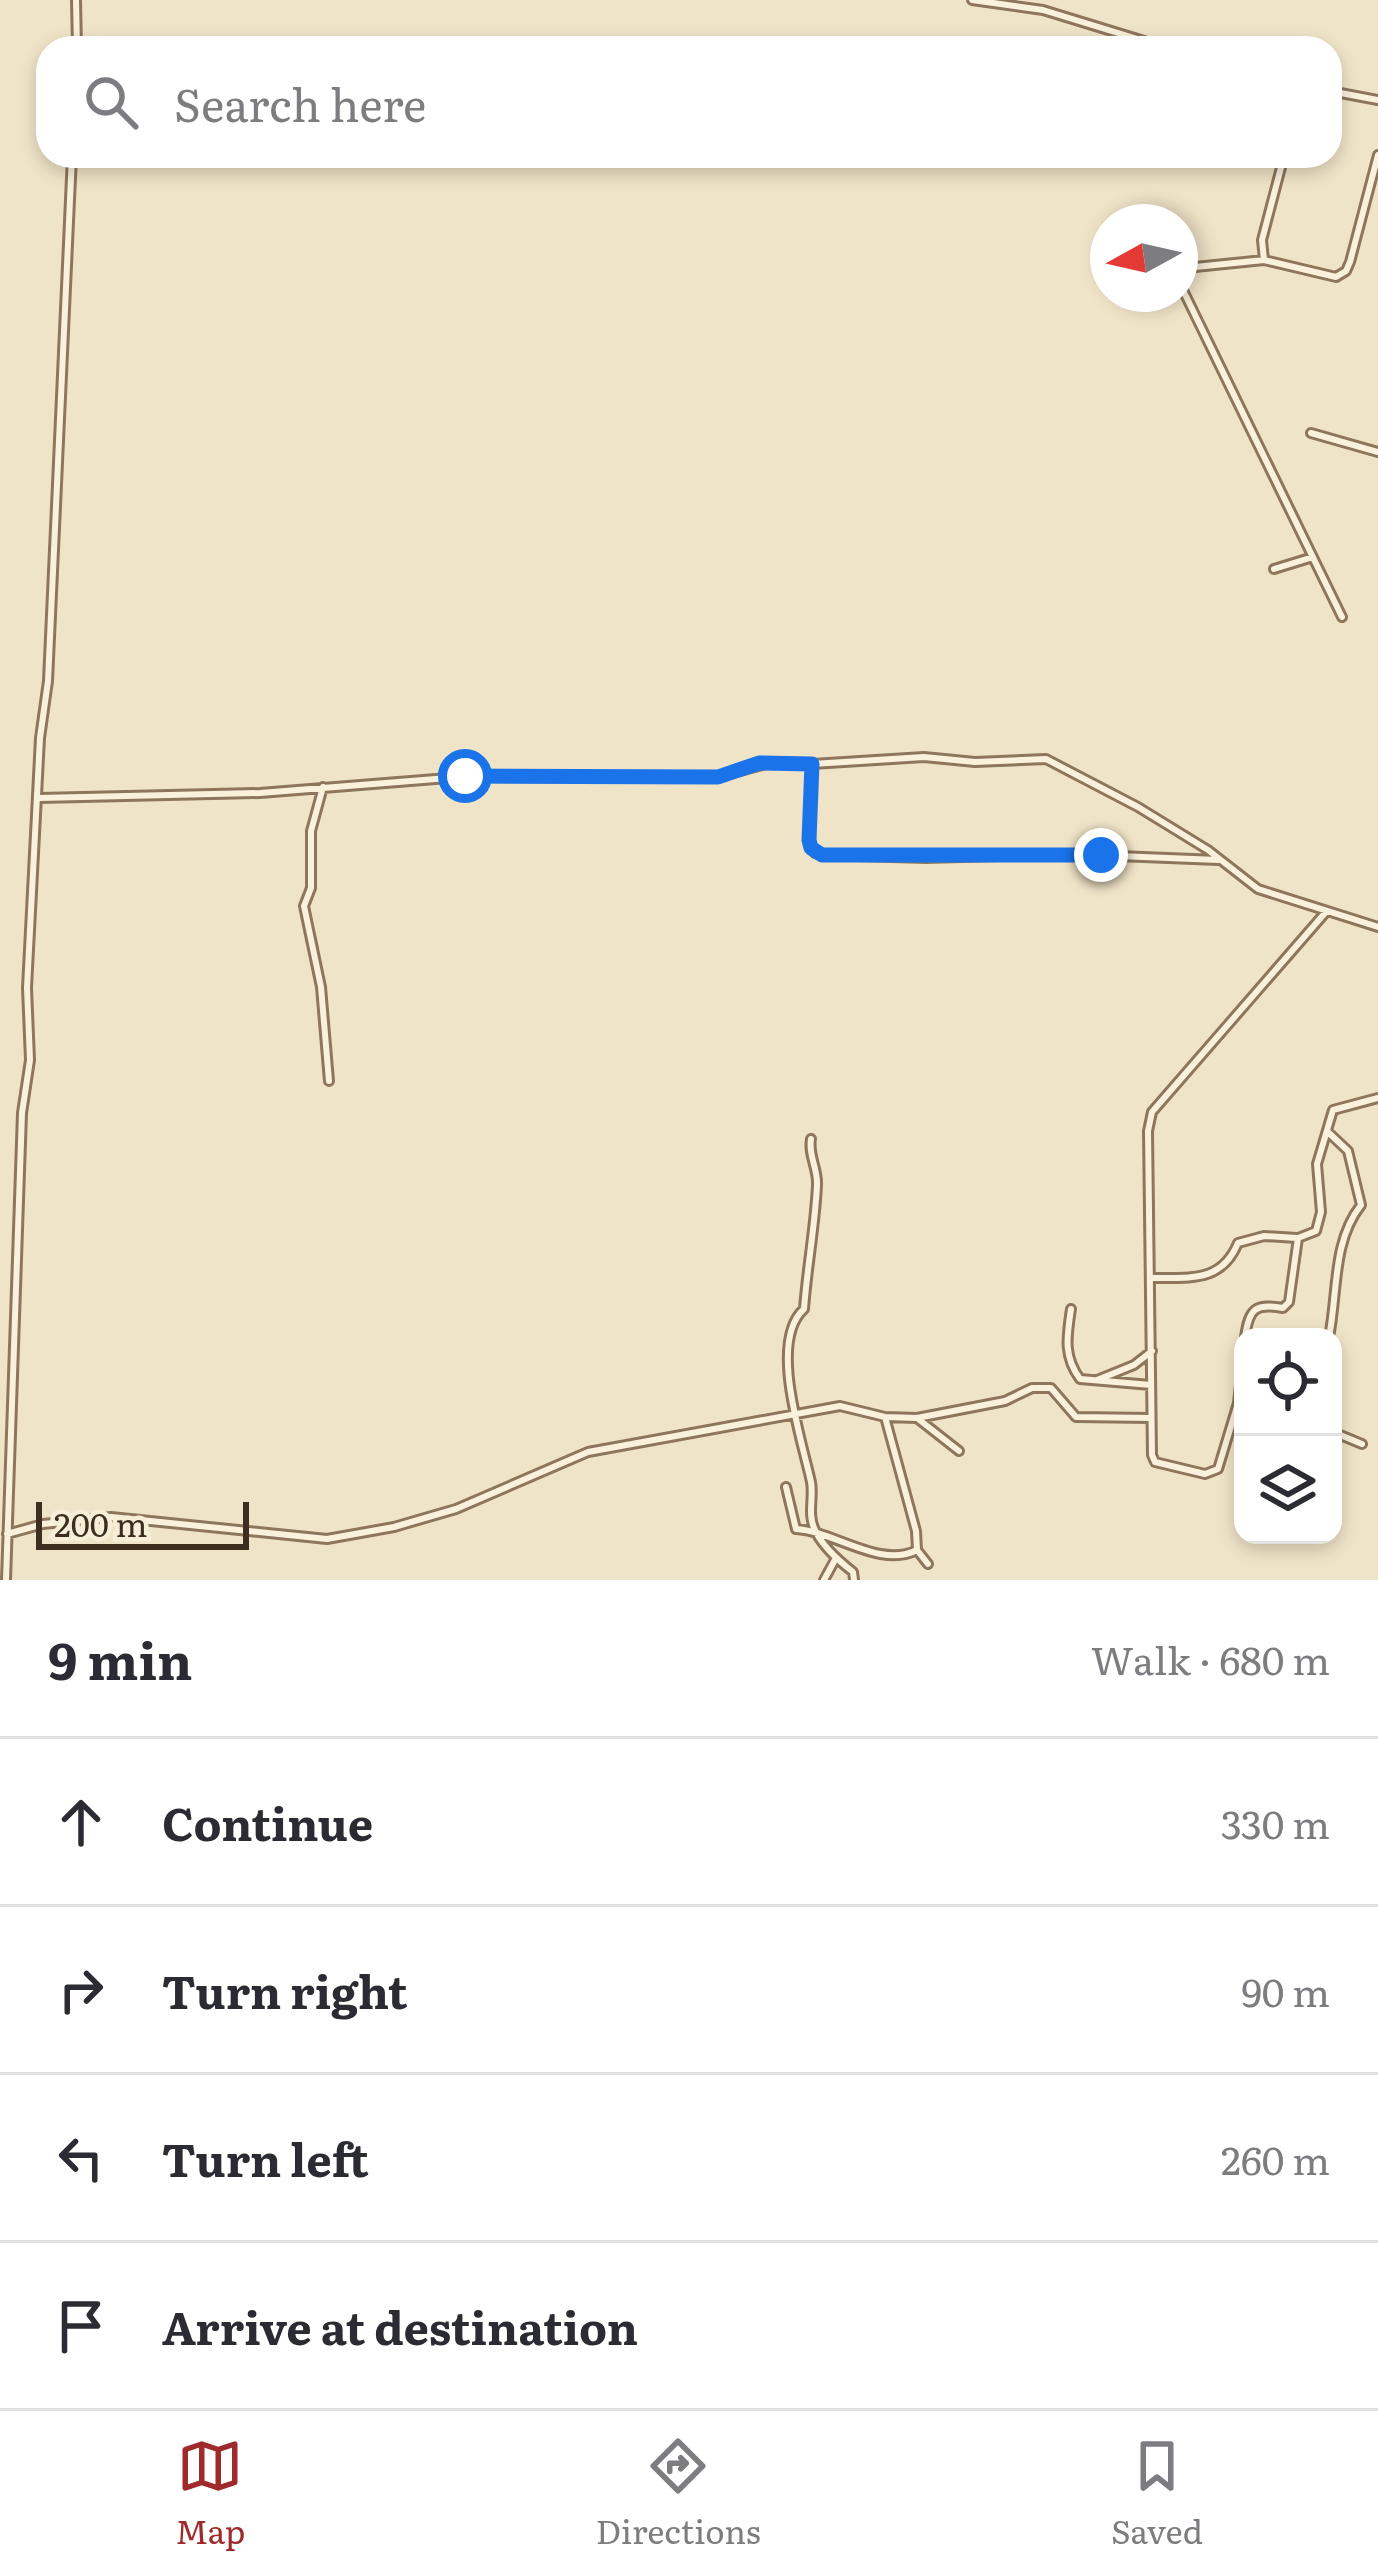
<!DOCTYPE html>
<meta charset="utf-8">
<style>
body{margin:0;font-family:Literata,serif;background:#f7f7f7;color:#2b2b33}
.controls{position:absolute;right:36px;bottom:36px;display:grid;overflow:hidden;border-radius:24px;box-shadow:0 6px 18px #0003}
.controls button{width:108px;height:108px;display:grid;place-items:center;padding:0;border:0;border-bottom:3px solid #e1e1e2;background:#fff;color:#2b2b33;font:60px sans-serif}
.compass{position:absolute;left:1090px;top:204px;width:108px;height:108px;border-radius:50%;background:#fff;box-shadow:0 6px 18px #0003;rotate:262deg}
.scale{position:absolute;left:36px;bottom:30px;width:213px;box-sizing:border-box;padding-left:12px;border:6px solid #3d2e20;border-top:0;font-size:33px;line-height:42px;white-space:nowrap;color:#3d2e20;-webkit-text-stroke:9px #f7eed8;paint-order:stroke}
.stop{position:absolute;width:36px;height:36px;margin:-27px;border:9px solid #1a73e8;border-radius:50%;background:#fff}
.stop.end{background:#1a73e8;border-color:#fff;box-shadow:0 3px 12px #0008}
.list{margin:0;padding:0;list-style:none}
h2{display:flex;justify-content:space-between;align-items:center;height:156px;margin:0;padding:0 48px;font-size:51px}
h2 small{font-size:39px;font-weight:400;color:#7c7c81}
.list li{display:grid;grid-template-columns:78px 1fr auto;gap:36px;align-items:center;box-sizing:border-box;height:168px;padding:0 48px;border-top:3px solid #e1e1e2}
.list b{display:block;font-size:45px;white-space:nowrap}
.list em{font-size:39px;font-style:normal;color:#7c7c81}
.icon{flex:none;width:66px;height:66px;fill:none;stroke:currentColor;stroke-width:2;stroke-linecap:round;stroke-linejoin:round}
.map{position:relative;flex:none;width:1378px;height:1580px;overflow:hidden}
.search{position:absolute;background:#fff;box-shadow:0 6px 18px #0003;left:36px;right:36px;top:36px;height:132px;display:flex;align-items:center;gap:30px;box-sizing:border-box;padding:0 42px;border-radius:36px;color:#7c7c81;font-size:45px}
.sheet{height:828px;background:#fff}
nav{display:flex;justify-content:space-around;align-items:center;box-sizing:border-box;height:168px;border-top:3px solid #e1e1e2;background:#fff;font-size:33px;color:#7c7c81}
nav a{display:grid;justify-items:center;gap:6px}
nav .on{color:#9e2a2b}
.map>svg:first-child{display:block}
.lines{fill:none;stroke-linecap:round;stroke-linejoin:round}
.minor-casing{stroke:#8d765c;stroke-width:12}
.minor{stroke:#faf1dc;stroke-width:6}
.route{stroke:#1a73e8;stroke-width:15}
</style>
<div class="map">
<svg width="1378" height="1580" viewBox="0 0 1378 1580">
<rect width="100%" height="100%" fill="#f0e4c8"/>
<g class="lines">
<g class="minor-casing">
<path id="minor" d="M76,0L77,48
M972,0L1043,10L1167,48
M1330,91L1378,100
M1284,156L1262,240L1264,260L1336,277L1346,271L1350,262L1378,155
M1180,275L1195,267L1264,260
M1180,284L1342,617
M1311,433L1378,452
M1274,569L1313,557
M812,764L809,840L815,853L822,855L926,858L1068,854L1218,860
M323,787L311,831V888L304,906L321,987L329,1081
M39,798L260,793L486,775L718,777L773,762L812,764L924,757L975,762L1046,759L1138,807L1208,850L1258,889L1378,927
M1329,1133L1348,1151L1361,1205C1332,1242 1338,1293 1329,1337
M811,1139C808,1155 818,1169 817,1185C815,1227 807,1268 804,1309C768,1341 802,1440 811,1482C814,1498 807,1514 815,1530C822,1546 839,1561 853,1572L854,1580
M1151,1278C1188,1277 1221,1284 1238,1243L1264,1236L1297,1238
M1071,1309C1067,1336 1063,1356 1080,1379L1151,1385
M1245,1337C1249,1309 1255,1303 1283,1308L1289,1302L1298,1238L1316,1231L1321,1212L1317,1164L1333,1110L1378,1098
M1243,1357L1238,1403L1218,1469L1205,1474L1155,1462L1152,1455L1148,1131L1152,1112L1325,913
M1097,1380L1134,1365L1152,1351
M885,1417L916,1531L917,1550L928,1564
M917,1418L959,1451
M1333,1432L1362,1444
M786,1487L796,1529C834,1531 880,1569 917,1550
M7,1534L43,1524L111,1517L327,1539L394,1527L456,1509L588,1452L840,1406L885,1417L917,1418L1005,1401L1032,1388H1051L1076,1417L1151,1418
M6,1580L22,1113L30,1060L27,988L40,738L48,681L72,156
M824,1580L836,1558"/>
</g>
<use href="#minor" class="minor"/>
</g>
<g class="lines">
<path class="route" d="M465,776L718,777L759,763L812,764L809,840L811,848L822,855H1101"/>
</g>
</svg>
<div class="controls">
<button><svg class="icon" aria-label="locate" viewBox="0 0 24 24"><circle cx="12" cy="12" r="6"/><path d="M12 2v4M12 18v4M2 12h4M18 12h4"/></svg></button>
<button><svg class="icon" aria-label="layers" viewBox="0 0 24 24"><path d="M12 4l9 5-9 5-9-5zM3 14l9 5 9-5"/></svg></button>
</div>
<svg class="compass" viewBox="-18 -18 36 36"><path d="M0-13l5 13h-10z" fill="#e53935"/><path d="M0 13l5-13h-10z" fill="#7c7c81"/></svg>
<div class="scale">200 m</div>
<div class="stop" style="left:465px;top:776px"></div>
<div class="stop end" style="left:1101px;top:855px"></div>
<div class="search"><svg class="icon" aria-label="search" viewBox="0 0 24 24"><circle cx="10" cy="10" r="6"/><path d="M15 15l6 6"/></svg>Search here</div>
</div>
<section class="sheet">
<h2>9 min<small>Walk · 680 m</small></h2>
<ul class="list">
<li><svg class="icon" aria-label="ahead" viewBox="0 0 24 24"><path d="M12 20V5M6 11l6-6 6 6"/></svg><div><b>Continue</b></div><em>330 m</em></li>
<li><svg class="icon" aria-label="right" viewBox="0 0 24 24"><path d="M7 20v-9h11M14 6l5 5-5 5"/></svg><div><b>Turn right</b></div><em>90 m</em></li>
<li><svg class="icon" aria-label="left" viewBox="0 0 24 24"><path d="M17 20v-9H6M10 6l-5 5 5 5"/></svg><div><b>Turn left</b></div><em>260 m</em></li>
<li><svg class="icon" aria-label="arrive" viewBox="0 0 24 24"><path d="M6 21V4h12l-3 4 3 4H6"/></svg><div><b>Arrive at destination</b></div></li>
</ul>
</section>
<nav>
<a class="on"><svg class="icon" aria-label="map" viewBox="0 0 24 24"><path d="M3 6l6-2 6 2 6-2v14l-6 2-6-2-6 2zM9 4v14M15 6v14"/></svg>Map</a>
<a><svg class="icon" aria-label="directions" viewBox="0 0 24 24"><path d="M12 3l9 9-9 9-9-9zM9 14v-3h6M13 9l2 2-2 2"/></svg>Directions</a>
<a><svg class="icon" aria-label="saved" viewBox="0 0 24 24"><path d="M7 4h10v16l-5-4-5 4z"/></svg>Saved</a>
</nav>
